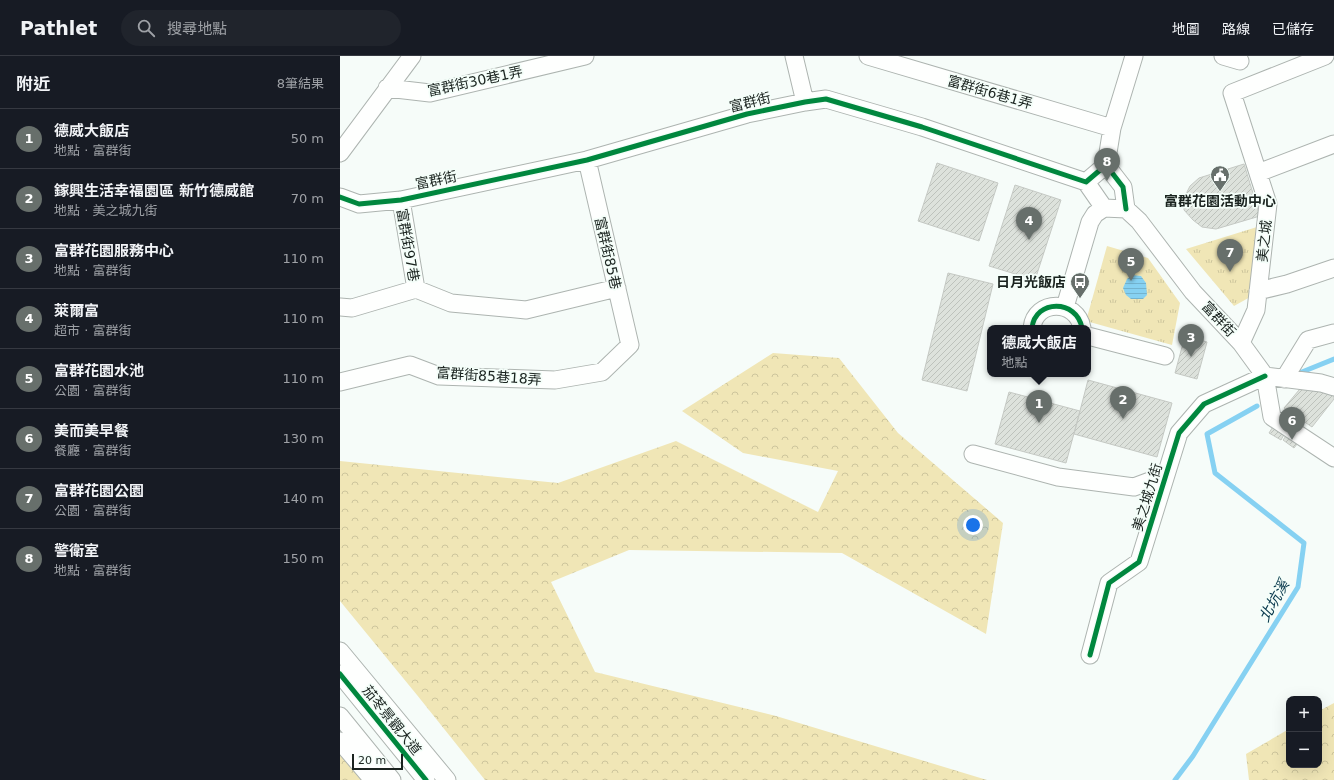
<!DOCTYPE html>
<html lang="zh-TW">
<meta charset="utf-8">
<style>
body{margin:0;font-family:"DejaVu Sans","Noto Sans TC",sans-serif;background:#20242c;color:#f1f3f6}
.controls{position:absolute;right:12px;bottom:12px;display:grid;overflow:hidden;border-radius:8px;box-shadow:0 4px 16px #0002}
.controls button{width:36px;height:36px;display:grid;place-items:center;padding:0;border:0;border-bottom:1px solid #363941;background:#171b24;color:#f1f3f6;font:20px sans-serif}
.scale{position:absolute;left:12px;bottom:10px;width:51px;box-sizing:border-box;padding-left:4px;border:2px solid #1a231f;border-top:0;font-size:11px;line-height:14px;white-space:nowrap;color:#1a231f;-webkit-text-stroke:3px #f4fef9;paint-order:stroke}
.you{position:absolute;left:633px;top:469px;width:14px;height:14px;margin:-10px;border:3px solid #fff;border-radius:50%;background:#1a73e8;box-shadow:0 0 0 6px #1a73e833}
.badge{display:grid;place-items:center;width:26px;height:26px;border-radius:50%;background:#676f6b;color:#fff;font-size:13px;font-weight:700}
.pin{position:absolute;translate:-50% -33px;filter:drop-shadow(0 1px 2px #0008)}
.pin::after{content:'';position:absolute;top:21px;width:14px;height:12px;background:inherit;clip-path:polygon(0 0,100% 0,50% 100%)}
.popup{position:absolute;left:647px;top:269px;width:104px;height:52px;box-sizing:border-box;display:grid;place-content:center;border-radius:8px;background:#171b24;filter:drop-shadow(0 1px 3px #0005);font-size:13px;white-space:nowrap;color:#9ea1a6}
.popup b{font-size:15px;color:#f1f3f6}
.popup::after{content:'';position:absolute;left:50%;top:100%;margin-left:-8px;border:8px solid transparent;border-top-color:#171b24}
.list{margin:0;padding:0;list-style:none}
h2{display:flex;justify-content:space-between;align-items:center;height:52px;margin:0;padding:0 16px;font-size:17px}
h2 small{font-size:13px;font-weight:400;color:#9ea1a6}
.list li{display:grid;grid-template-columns:26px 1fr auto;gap:12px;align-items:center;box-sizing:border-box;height:60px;padding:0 16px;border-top:1px solid #363941}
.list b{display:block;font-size:15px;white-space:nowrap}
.list p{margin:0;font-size:13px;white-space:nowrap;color:#9ea1a6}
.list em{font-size:13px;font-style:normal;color:#9ea1a6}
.icon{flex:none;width:22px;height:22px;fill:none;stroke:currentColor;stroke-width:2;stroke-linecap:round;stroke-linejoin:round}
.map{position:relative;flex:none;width:994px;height:724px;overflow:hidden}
header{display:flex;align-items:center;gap:24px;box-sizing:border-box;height:56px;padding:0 20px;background:#171b24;border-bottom:1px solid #363941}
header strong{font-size:19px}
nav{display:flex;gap:22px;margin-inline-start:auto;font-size:14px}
.search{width:280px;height:36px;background:#20242c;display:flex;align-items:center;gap:10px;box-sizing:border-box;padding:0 14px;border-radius:22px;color:#9ea1a6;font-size:15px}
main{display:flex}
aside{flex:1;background:#171b24}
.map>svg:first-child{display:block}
.forest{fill:url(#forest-crowns)}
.park{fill:url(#park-tufts)}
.water{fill:url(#water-rules)}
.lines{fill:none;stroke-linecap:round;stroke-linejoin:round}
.stream{stroke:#86d1f2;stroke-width:5}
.building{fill:url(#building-hatch);stroke:#c5c9c4}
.minor-casing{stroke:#adb4b0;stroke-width:19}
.minor{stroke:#fefffe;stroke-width:17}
.cycleway-casing{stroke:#f4fef9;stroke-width:8}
.cycleway{stroke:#00873e;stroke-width:5}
.labels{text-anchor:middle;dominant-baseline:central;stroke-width:3.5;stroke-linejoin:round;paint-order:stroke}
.street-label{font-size:14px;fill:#1a231f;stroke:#f4fef9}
.poi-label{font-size:14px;font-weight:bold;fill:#1a231f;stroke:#f4fef9}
.water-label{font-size:15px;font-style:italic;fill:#07374b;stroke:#f4fef9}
</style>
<header>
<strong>Pathlet</strong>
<div class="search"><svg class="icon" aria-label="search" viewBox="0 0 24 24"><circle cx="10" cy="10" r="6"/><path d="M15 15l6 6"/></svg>搜尋地點</div>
<nav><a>地圖</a><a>路線</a><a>已儲存</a></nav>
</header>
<main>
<aside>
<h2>附近<small>8筆結果</small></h2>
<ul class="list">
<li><span class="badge">1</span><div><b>德威大飯店</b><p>地點 · 富群街</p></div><em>50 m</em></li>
<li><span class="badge">2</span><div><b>鎵興生活幸福園區 新竹德威館</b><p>地點 · 美之城九街</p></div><em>70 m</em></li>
<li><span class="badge">3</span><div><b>富群花園服務中心</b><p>地點 · 富群街</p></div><em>110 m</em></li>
<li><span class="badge">4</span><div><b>萊爾富</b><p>超市 · 富群街</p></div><em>110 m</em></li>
<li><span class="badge">5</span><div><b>富群花園水池</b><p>公園 · 富群街</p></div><em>110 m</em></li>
<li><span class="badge">6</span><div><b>美而美早餐</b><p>餐廳 · 富群街</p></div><em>130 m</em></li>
<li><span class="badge">7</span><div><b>富群花園公園</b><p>公園 · 富群街</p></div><em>140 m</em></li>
<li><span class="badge">8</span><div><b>警衛室</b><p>地點 · 富群街</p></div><em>150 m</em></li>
</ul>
</aside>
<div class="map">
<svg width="994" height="724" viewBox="0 0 994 724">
<defs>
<pattern id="forest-crowns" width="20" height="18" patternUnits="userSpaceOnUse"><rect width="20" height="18" fill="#f0e6b6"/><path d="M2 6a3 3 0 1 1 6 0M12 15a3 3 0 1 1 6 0" fill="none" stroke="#cdc59c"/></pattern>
<pattern id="park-tufts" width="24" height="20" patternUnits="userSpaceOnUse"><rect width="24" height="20" fill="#f0e6b6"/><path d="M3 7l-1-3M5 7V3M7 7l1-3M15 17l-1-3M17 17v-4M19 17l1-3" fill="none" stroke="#cdc59c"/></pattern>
<pattern id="water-rules" width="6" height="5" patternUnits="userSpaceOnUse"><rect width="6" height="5" fill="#86d1f2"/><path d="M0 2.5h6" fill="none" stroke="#73b3cf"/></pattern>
<pattern id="building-hatch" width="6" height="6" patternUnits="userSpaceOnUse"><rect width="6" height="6" fill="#dde2dc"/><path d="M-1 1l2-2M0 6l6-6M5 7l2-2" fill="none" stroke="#bdc2bc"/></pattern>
</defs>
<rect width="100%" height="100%" fill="#f6fcf9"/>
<path class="forest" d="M433,297L499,302L558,377L663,467L646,578L502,497L289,494L211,526L255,616L436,660L647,724H145L77,639L0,545V405L218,427L336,385L478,456L498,415L403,397L342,355Z
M994,647V724H909L906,698L949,673V709H979V655Z
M0,697L28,724H0Z"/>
<path class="park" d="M917,171L912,240L894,250L846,193Z
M767,190L808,202L840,247L832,289L746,265Z"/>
<path class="water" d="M792,219L801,220L806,227L807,239L803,243H791L786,239L783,232L787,223Z"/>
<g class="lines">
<path class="stream" d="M957,318L994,303
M835,724L853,700L958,531L964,487L875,417L867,378L917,350"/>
</g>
<path class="building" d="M597,107L658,127L639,185L578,165Z
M904,108L920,160L876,173L862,171L853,164L844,154V142L850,130L859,122Z
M675,129L721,144L695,224L649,210Z
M608,217L653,228L627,335L582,324Z
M845,280L867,286L857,323L835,317Z
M748,324L832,347L817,401L734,378Z
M964,328L994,336V343L972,371L944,352Z
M669,336L740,355L726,407L655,388Z
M934,369L946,375L941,384L929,377Z
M949,376L961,383L954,392L943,384Z"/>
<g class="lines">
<g class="minor-casing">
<path id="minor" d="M454,0L465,46
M528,0L772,72
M883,0L900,5
M47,32L90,37L245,0
M0,97L72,0
M766,109L772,72L794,0
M766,109L783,131L786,153
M918,117L994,88
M746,126L764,152
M0,141L19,148L61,144L247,104L407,58L465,46L486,43L582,71L746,126L766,109
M61,144L76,233
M918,235L947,228L994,212
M0,251L12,252L76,233L111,247L186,254L277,232
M725,251L750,166L755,158L764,152L786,153L799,165L853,236L901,287L925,320L981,327L994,331
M692,272C695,243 737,243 742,272
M748,280L825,300
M901,287L916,254L928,148L892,37L985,0
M944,323L968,284L994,277
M0,326L70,309L99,320L215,324L262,316L290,289L247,104
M633,398L718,421L794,431L826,419
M0,595L107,724
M750,599L769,527L799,506L839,377L864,348L925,320L932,361L994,402
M0,618L86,724
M0,660L52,724
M0,685L33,724"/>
</g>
<use href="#minor" class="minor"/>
<g class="cycleway-casing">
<path id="cycleway" d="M0,141L19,148L61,144L247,104L407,58L465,46L486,43L582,71L746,126L766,109L783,131L786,153
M692,272C695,243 737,243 742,272
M750,599L769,527L799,506L839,377L864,348L925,320
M0,618L86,724"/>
</g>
<use href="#cycleway" class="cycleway"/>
</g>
<defs>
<g id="civic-pin" transform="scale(1)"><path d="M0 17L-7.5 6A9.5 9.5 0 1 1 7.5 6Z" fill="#676f6b" stroke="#f4fef9"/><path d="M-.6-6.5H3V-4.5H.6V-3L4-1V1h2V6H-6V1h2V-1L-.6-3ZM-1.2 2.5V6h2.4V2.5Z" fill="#fff"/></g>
<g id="bus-pin" transform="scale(1)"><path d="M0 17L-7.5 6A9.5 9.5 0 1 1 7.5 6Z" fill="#676f6b" stroke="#f4fef9"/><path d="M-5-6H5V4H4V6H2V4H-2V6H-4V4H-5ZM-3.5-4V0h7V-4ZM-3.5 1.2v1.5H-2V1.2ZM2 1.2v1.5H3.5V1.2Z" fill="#fff"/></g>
</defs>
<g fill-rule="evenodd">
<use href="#civic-pin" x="880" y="119"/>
<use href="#bus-pin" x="740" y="226"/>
</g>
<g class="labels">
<g class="street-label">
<text transform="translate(135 25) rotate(-12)">富群街30巷1弄</text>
<text transform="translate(650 36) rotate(16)">富群街6巷1弄</text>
<text transform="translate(410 46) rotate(-14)">富群街</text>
<text transform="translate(96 124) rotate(-12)">富群街</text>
<text transform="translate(924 185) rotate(-84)">美之城</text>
<text transform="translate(68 189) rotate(80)">富群街97巷</text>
<text transform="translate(268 197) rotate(77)">富群街85巷</text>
<text transform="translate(879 263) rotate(47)">富群街</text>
<text transform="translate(149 320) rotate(4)">富群街85巷18弄</text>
<text transform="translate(807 441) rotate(-73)">美之城九街</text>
<text transform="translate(52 664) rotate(51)">茄苳景觀大道</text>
</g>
<g class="poi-label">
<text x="880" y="145">富群花園活動中心</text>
<text x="726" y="226" text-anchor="end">日月光飯店</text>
</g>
<g class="water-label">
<text transform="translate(934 545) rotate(-61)">北坑溪</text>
</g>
</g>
</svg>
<div class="controls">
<button>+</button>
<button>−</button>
</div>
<div class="scale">20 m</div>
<div class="you"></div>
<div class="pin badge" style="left:699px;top:367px">1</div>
<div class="popup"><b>德威大飯店</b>地點</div>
<div class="pin badge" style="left:783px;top:363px">2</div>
<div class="pin badge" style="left:851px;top:301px">3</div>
<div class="pin badge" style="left:689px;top:184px">4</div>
<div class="pin badge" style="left:791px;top:225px">5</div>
<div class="pin badge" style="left:952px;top:384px">6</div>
<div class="pin badge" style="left:890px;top:216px">7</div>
<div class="pin badge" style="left:767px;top:125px">8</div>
</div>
</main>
